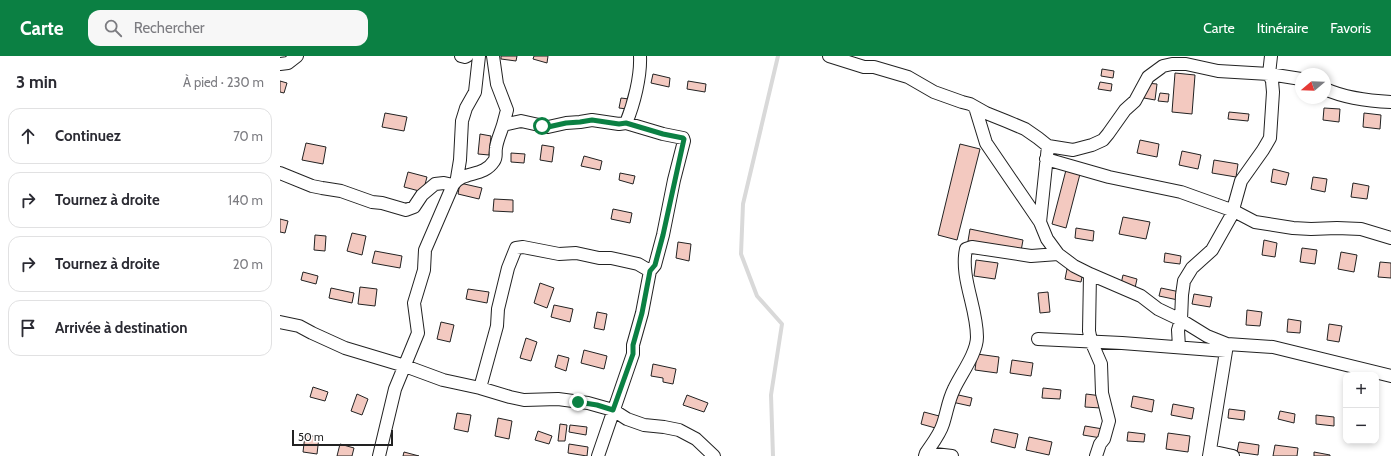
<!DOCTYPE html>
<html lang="fr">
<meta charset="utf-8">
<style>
body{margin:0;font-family:Cabin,sans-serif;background:#f7f7f7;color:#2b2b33}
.controls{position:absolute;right:12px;bottom:12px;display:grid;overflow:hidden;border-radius:8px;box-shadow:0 2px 6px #0003}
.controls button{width:36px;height:36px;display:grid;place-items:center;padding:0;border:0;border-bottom:1px solid #e1e1e2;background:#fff;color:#2b2b33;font:20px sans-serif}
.compass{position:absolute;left:1015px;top:12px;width:36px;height:36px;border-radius:50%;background:#fff;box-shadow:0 2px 6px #0003;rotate:251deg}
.scale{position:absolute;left:12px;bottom:10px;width:101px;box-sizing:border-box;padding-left:4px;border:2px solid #222;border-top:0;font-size:11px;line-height:14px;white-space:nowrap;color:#222;-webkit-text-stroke:3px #fff;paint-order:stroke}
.stop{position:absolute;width:12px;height:12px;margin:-9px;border:3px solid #0b8043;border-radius:50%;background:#fff}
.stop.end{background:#0b8043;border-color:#fff;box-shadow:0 1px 4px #0008}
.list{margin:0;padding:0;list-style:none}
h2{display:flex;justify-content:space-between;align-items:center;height:52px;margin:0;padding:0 16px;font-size:17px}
h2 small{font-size:13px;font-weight:400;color:#7c7c81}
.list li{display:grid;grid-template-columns:26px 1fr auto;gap:12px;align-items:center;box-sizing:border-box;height:56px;margin:0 8px 8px;padding:0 8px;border:1px solid #e1e1e2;border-radius:12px}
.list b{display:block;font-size:15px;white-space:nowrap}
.list em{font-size:13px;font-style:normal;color:#7c7c81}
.icon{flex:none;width:22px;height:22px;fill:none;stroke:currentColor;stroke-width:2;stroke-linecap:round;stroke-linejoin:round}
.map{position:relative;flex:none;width:1111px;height:400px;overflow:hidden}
header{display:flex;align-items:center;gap:24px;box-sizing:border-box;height:56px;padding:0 20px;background:#0b8043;color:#fff}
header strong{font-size:19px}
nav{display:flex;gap:22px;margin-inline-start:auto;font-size:14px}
.search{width:280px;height:36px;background:#f7f7f7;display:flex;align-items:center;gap:10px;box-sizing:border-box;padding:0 14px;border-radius:12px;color:#7c7c81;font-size:15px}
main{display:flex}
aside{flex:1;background:#fff}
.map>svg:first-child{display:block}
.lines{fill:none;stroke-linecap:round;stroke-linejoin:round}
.stream{stroke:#d9d9d9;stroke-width:4}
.building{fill:#f3c9c0;stroke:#222}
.minor-casing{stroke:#222;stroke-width:14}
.minor{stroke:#fff;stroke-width:12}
.route{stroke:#0b8043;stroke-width:5}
</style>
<header>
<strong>Carte</strong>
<div class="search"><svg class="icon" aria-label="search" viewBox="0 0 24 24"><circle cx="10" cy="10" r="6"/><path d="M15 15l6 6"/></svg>Rechercher</div>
<nav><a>Carte</a><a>Itinéraire</a><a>Favoris</a></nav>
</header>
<main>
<aside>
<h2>3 min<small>À pied · 230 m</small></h2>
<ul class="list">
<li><svg class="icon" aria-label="ahead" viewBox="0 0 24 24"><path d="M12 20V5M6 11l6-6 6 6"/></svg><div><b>Continuez</b></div><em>70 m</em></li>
<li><svg class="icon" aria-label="right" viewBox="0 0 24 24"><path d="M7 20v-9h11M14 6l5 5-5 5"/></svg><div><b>Tournez à droite</b></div><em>140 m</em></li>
<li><svg class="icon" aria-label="right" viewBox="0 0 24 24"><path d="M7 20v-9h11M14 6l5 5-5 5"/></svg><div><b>Tournez à droite</b></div><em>20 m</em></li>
<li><svg class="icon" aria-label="arrive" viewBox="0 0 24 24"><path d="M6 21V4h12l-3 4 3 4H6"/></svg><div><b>Arrivée à destination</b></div></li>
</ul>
</aside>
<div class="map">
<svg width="1111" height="400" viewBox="0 0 1111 400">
<rect width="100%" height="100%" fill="#fff"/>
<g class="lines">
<path class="stream" d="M493,400L491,339L502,268L477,240L461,198L463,148L498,0"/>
</g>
<path class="building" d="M221,0H237L236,5L221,3Z
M254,0H268L267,7L253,3Z
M822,13L834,15L833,22L821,20Z
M895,17L915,19L912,58L892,56Z
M373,18L390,22L389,31L371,27Z
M0,25L7,27L4,37L0,36Z
M408,25L426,28L425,36L407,33Z
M820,26L832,28L831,35L818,33Z
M866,27L877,28L875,44L864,42Z
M880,37L889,38L888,46L878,45Z
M341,42L349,43L347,53L339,52Z
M1044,52L1060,53L1059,66L1043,64Z
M949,56L969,58L968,65L948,63Z
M105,57L127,61L124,75L102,71Z
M1084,57L1101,59L1100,73L1083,71Z
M200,78L211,80L209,99L198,98Z
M860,84L879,88L877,101L857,97Z
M26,87L46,91L43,108L22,104Z
M680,88L700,93L677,184L658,179Z
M262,89L274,91L272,106L260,104Z
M902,95L921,99L918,113L899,109Z
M231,97L245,98L244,107L231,106Z
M304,100L322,105L320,114L301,110Z
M934,104L958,108L956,121L932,117Z
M993,113L1009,117L1006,129L991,126Z
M786,114L800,118L786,172L772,168Z
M128,116L147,121L143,136L124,131Z
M340,117L355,120L353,128L339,124Z
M1033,121L1047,123L1045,136L1031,133Z
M180,127L202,132L199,143L178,138Z
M1073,127L1089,130L1087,143L1071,141Z
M214,143L233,144V156L213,155Z
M333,153L352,157L350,167L331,163Z
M843,161L870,166L866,183L839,178Z
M0,163L8,165L5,177L0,176Z
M796,172L814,175L813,185L795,182Z
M690,173L743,184L741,195L688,185Z
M72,177L86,180L82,199L67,195Z
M35,179L46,180L45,195L34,194Z
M984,184L997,187L995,201L982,199Z
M398,186L411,188L409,205L396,202Z
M1022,192L1037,194L1035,208L1020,206Z
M95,195L122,200L120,212L92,207Z
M1061,196L1077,199L1074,216L1058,213Z
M885,197L901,200L900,208L884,206Z
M696,204L718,207L715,223L694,220Z
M1100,206L1111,207V222L1098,221Z
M787,213L803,216L801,226L785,223Z
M23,216L38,220L36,228L21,224Z
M843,219L857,223L855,232L841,228Z
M260,227L274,232L267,252L254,247Z
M80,231L97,233L95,250L78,248Z
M51,232L74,237L72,247L49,242Z
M881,232L900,236L898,244L879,240Z
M188,233L209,236L207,247L186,243Z
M768,236L770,256L760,257L758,237Z
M914,238L932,241L930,251L912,248Z
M274,249L293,253L290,266L271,261Z
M967,254L982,256L980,270L966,269Z
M317,256L327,258L324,274L314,272Z
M1008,263L1021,265L1020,277L1007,276Z
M161,266L174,269L170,286L157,283Z
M1049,268L1062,270L1059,286L1047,284Z
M246,282L257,286L251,305L240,302Z
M304,294L327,300L324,313L301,307Z
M697,298L719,301L717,317L695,314Z
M278,299L289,302L286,315L275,311Z
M732,304L753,307L751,320L730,317Z
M373,308L396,313L393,328L383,326V322L371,320Z
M33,331L48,336L45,345L30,341Z
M763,332L781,334L780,343L762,342Z
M77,338L88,343L82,359L71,355Z
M674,338L692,342L690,350L672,346Z
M806,338L822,340L821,352L805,351Z
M407,339L428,347L424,356L403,349Z
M853,340L874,344L872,356L851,351Z
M893,348L914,352L912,363L891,359Z
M949,353L965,355L964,364L948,362Z
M1000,355L1015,358L1014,367L998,363Z
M644,356L663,361L659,373L641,368Z
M177,357L191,359L188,376L174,373Z
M1036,359L1054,361V370L1036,368Z
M218,362L232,365L229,383L215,380Z
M280,368L287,369L285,385H278Z
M290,369L307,371L306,379L289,376Z
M805,370L823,373L821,382L803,379Z
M714,373L738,378L735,392L711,386Z
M258,375L272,380L269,388L255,384Z
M848,376L865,378L864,386L847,385Z
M888,377L910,380L908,396L886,393Z
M25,379L39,381L37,398L23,396Z
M749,381L772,386L769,399L746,394Z
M959,386L979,389L978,399L957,396Z
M60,388L74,392L72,400H57Z
M289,388L308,391L307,400L288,397Z
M995,389L1018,392L1017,400H993Z
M124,396L139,400H123Z
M1034,396L1050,399V400H1034Z"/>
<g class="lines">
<g class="minor-casing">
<path id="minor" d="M181,0L185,1L187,0
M213,0L217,28L227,54L223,69
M549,0L584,11H594L628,21L654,36L682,46L690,48L706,57L726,65L745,73L758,82L768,90
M0,8L8,7L17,0
M1021,23L989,18L938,15L906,8H892L883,10L868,21L855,45L845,54L828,78L823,84L812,89L793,94L768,90L760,166L767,183L778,198L794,210L810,218L861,240L878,253L901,264L927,280L947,288L993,291L1111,320
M1045,33C1065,42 1089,45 1111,46
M695,51L706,87L760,166
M346,67C354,48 361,20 360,0
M766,103L829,121L901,136L954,155L975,166L1013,172L1031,173L1057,172L1081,173L1111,182
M0,117L32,130L42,132L61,135L92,146L102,147L126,154L134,151L142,139L155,128L164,127L173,129
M177,122L180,104L182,65L186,52L195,36L199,0
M810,218L809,275L811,285L821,308L822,337L829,365L824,383L820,388L816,400
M0,266L19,270L32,277L65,292L125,310L163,324L200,332L230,341L244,344L278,343L308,347L333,354L347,363L364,369L384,371L399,374L416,383L434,400
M758,283L842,287L946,295
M899,291L898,274L901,264L902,239L904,225L912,212L932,194L954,155V150L961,125L983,94L990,82L993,36L992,25L989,18L991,0
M200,332L217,270L218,253L228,212L236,192L243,191L279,198L296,197L319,202H331L358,208L370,215
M930,395L953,400
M646,397C652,388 660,378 663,368C667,356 668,345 674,333C681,318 697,297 697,281C697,251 680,222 686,193L692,191L751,200L778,198
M99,400L115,333L138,277L134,247L144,214L145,194L173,129C183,114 203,122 214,105C217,101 215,97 216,92C217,84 221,76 223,69L241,65L268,71L286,67L300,66L312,64L339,68L346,67L383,78L403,82L404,85L394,124L383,179L375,209L370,215L362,257L353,289V298L318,400
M645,400L646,397L672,400
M929,400L947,289"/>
</g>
<use href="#minor" class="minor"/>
</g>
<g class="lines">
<path class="route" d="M262,70L268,71L286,67L300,66L312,64L339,68L346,67L383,78L403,82L404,83L383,179L375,209L370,215L362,257L353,289V298L333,354L317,349L298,346"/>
</g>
</svg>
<div class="controls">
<button>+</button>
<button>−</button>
</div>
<svg class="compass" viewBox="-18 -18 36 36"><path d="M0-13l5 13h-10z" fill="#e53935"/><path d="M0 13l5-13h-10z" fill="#7c7c81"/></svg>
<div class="scale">50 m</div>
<div class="stop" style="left:262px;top:70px"></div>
<div class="stop end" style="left:298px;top:346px"></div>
</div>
</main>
